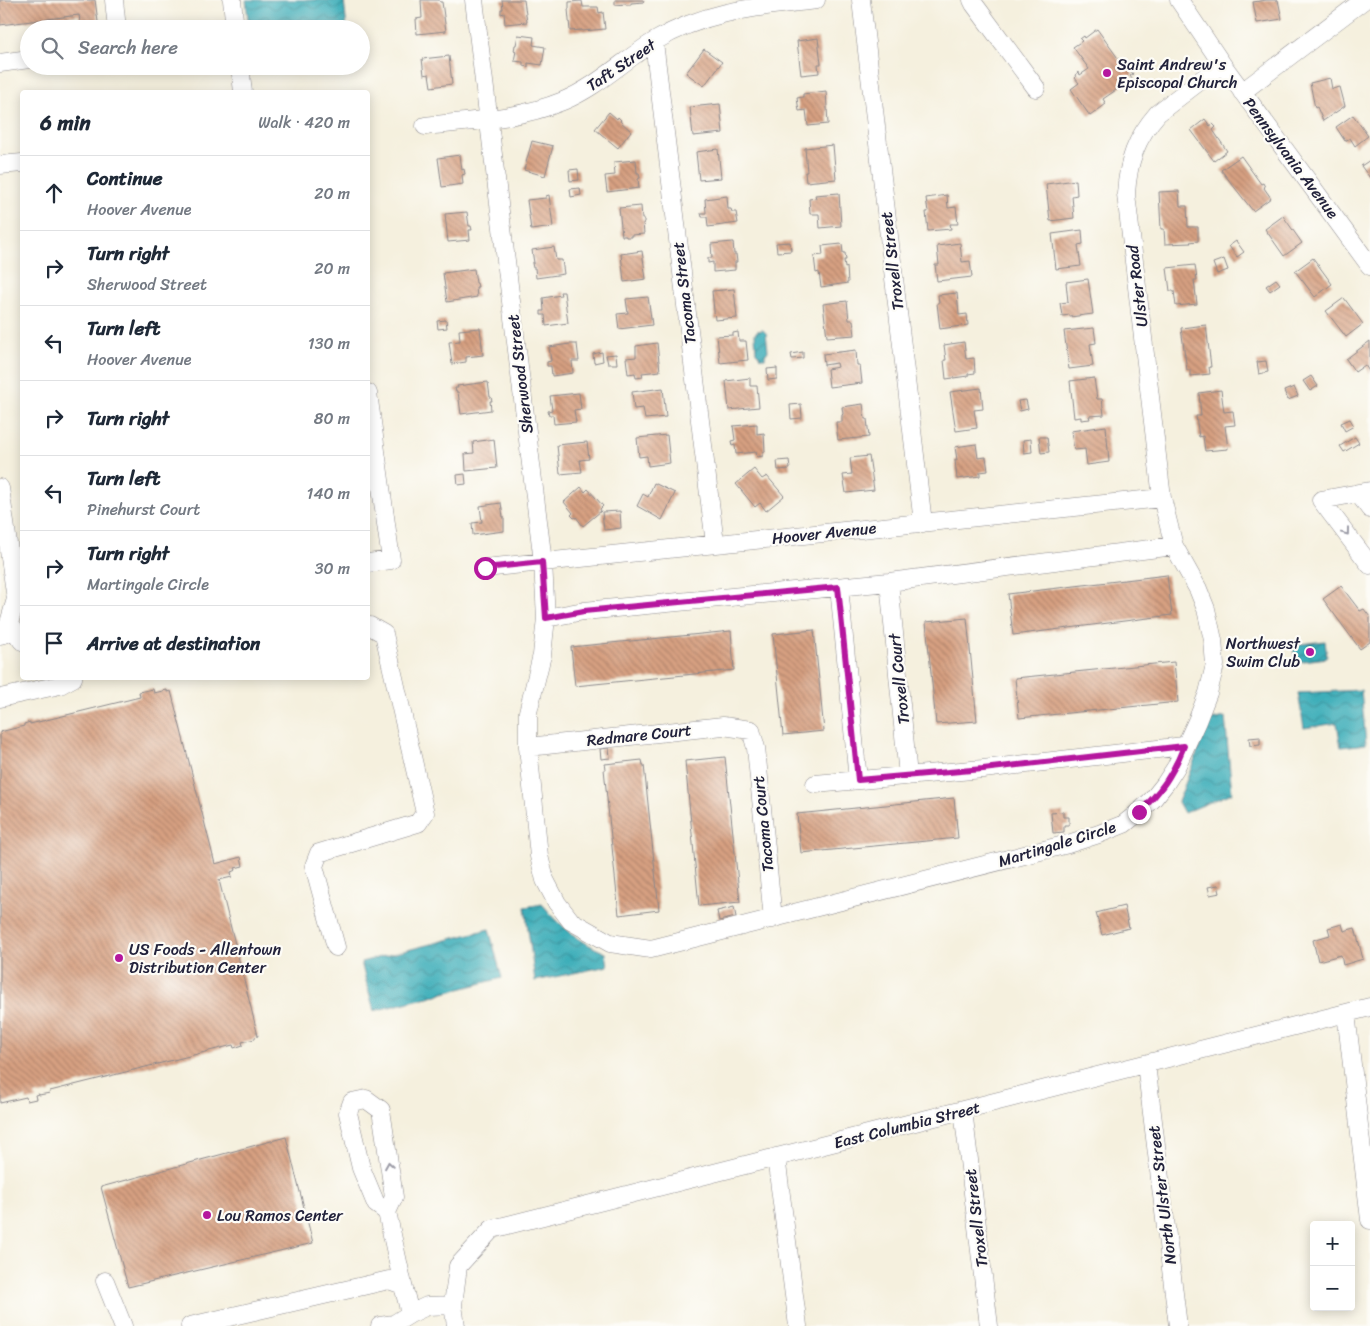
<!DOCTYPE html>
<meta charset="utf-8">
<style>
body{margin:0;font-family:Sriracha,sans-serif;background:#f6f6f7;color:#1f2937}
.controls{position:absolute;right:15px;bottom:15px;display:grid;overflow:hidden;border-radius:5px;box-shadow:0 2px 12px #0003}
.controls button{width:45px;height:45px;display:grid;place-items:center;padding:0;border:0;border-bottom:1px solid #e0e1e3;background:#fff;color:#1f2937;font:25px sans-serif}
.stop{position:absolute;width:15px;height:15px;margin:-11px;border:4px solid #b5179e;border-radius:50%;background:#fff}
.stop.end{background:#b5179e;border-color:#fff;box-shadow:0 1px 5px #0008}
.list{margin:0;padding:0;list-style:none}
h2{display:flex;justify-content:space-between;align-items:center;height:65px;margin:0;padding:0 20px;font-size:21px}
h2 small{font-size:16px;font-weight:400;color:#747a83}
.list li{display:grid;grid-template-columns:32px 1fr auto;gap:15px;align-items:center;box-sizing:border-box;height:75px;padding:0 20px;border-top:1px solid #e0e1e3}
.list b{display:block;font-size:19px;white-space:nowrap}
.list p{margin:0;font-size:16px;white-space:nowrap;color:#747a83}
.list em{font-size:16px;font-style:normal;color:#747a83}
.icon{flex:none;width:28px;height:28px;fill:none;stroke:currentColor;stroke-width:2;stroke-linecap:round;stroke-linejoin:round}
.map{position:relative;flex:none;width:1370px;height:1326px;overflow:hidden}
.search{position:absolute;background:#fff;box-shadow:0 2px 12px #0003;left:20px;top:20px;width:350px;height:55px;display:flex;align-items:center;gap:12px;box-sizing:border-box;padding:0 18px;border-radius:28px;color:#747a83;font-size:19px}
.panel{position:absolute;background:#fff;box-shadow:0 2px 12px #0003;left:20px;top:90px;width:350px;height:590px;border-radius:5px}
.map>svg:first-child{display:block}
.water{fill:url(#water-waves);stroke:#30687a}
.building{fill:url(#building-back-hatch)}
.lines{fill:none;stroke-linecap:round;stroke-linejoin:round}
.minor-casing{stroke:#8c898c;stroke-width:19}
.minor{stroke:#fff;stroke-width:18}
.oneway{stroke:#9c9ca7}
.route{stroke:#b5179e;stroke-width:6}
.poi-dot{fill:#b5179e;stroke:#fdfcf7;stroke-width:2}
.labels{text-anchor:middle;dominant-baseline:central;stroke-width:4.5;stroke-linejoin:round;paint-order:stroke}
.poi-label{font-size:16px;fill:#22223b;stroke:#fdfcf7;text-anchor:start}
.street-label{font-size:16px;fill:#22223b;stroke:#fdfcf7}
</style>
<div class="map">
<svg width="1370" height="1326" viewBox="0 0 1370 1326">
<defs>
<pattern id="water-waves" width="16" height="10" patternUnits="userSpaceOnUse" patternTransform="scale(1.25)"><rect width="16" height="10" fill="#3eaeb9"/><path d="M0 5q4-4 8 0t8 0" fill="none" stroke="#348d98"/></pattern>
<pattern id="building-back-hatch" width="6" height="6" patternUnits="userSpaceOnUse" patternTransform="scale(1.25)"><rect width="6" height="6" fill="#d7a081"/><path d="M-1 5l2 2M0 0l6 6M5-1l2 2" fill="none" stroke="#ae826b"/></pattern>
</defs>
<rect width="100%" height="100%" fill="#fdfcf7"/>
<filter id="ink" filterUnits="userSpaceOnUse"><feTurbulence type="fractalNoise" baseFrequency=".02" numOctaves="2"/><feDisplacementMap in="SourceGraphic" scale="10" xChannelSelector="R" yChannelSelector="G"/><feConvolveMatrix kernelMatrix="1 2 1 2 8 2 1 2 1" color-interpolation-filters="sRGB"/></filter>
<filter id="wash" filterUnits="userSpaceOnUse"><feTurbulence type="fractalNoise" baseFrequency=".0096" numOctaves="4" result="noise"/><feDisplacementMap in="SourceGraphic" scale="20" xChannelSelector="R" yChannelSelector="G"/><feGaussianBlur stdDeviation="1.12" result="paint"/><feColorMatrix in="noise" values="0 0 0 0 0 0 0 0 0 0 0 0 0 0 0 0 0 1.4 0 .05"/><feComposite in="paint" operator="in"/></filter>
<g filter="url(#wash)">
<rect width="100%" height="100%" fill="#f5f0de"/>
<path class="water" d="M246,0H344L347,29H249Z
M763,330L766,333L768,351L765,355V358H760L759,355L756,352L755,333L757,331Z
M1325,641L1327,658L1295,662L1293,645Z
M1361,690L1366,744L1341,747L1337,723L1304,728L1298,693Z
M1225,717L1232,793L1184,813L1178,802L1210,720Z
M542,904C562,927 577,941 606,953L608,966L535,981L525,907Z
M489,929L502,978L374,1011L361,962Z"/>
<g id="blocks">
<path class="building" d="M0,0H95L99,29H81L79,15L0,25Z
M421,0H439L440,2H442L446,31L417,34L416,19L422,18Z
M502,0H524L527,22L505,24L504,13L501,14V9H503Z
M615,0H643L644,2L631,3V5H626V4L615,5Z
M1267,0H1278L1282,19L1257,23L1253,2Z
M582,1L583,7H598L599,13L603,12L605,29L582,31V30L570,31L568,9H569V2Z
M1097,29L1120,61L1122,59L1133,74L1130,76L1132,79L1103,99L1106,104L1090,116L1071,89L1079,83L1075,78L1076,77L1075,75L1079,72L1080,75L1089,69L1073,47L1082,41L1080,39L1084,36L1085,38Z
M518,35L534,37L533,45L545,47L542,65L528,63V67L523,66V62L514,61L516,51H514L515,45H516Z
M818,38L821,64H818L819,73L801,75L797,41Z
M704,49L722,62L704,86L686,73Z
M449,56L452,84L431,87L429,74L424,75L422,59Z
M1330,78L1332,89L1340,87L1345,106L1323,121L1317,107L1315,108L1310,83Z
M826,91L828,124L808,126L806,110L799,111L797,98L803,97V94Z
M720,104L723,133L693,136L690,107Z
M609,112L617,119L618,117L621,120L620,121L631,131L618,148L595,129Z
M1353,115L1368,136L1355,146L1350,138L1345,141L1336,127Z
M1205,119L1210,126L1213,124L1216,127L1213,130L1227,151L1214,161L1191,130Z
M532,141L553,146L545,176L524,170Z
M833,145L836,179L806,182L805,172H807L805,148Z
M718,149L721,178L699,180L696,152Z
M460,155L462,170L464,169L465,174L462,175L463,184L442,187L438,158Z
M1241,156L1261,184L1263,183L1265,187L1264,188L1271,198L1253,211L1221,170Z
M636,160L637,173H639L640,178L638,179L639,188L607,192L605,176L615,175L614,162Z
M1370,160V178L1361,166Z
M578,169L579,180L570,181L569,170Z
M1076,180L1077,195L1072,196L1074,218L1050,221L1046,184Z
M580,188L581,195L571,197L570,189Z
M1179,191L1180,206H1187L1188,227H1198V241L1190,242L1191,243L1165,244L1164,229H1161L1159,192Z
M839,193L841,226L820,228L819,214H810L809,199L816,198L815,195Z
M549,195L553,227L531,230L527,200L546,198V196Z
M947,195L948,208L956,207L958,224H950L951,229L928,231L926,212H928L926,198Z
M727,196L728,209H731L732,212H736L738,223L708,227L707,217H702L701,213H706L705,199Z
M641,206L642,219H644V223H643L644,234L631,235V237H626V236H622L619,208Z
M467,212L469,226H471L472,230H469L470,240L448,242L445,214Z
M1283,216L1302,243L1284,256L1265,229Z
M1082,230L1083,244L1078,245L1081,266L1056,269L1052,234Z
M1236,241L1244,252L1237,257L1229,246Z
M733,242L734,254H736L737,262H735V270L713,272V262L708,263V258H712L711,244Z
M790,242L791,251L777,252L776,243Z
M960,243L962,262L970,261L972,277L937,281L935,265H939L937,246Z
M842,244L843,253H845L846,260H844L845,268L847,267L848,283L821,287L819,272L816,273L814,256L823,255L822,246Z
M554,247L556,260H562L564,274L536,278L535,268H533L532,263H534L532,250Z
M642,251L646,279L624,282L621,254Z
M1313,258L1332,284L1315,297L1295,271Z
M1224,259L1228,270L1217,274L1213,263Z
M1195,265L1197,280H1194L1197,304L1176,306L1174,291H1170L1167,268Z
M474,269L476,283H477L478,287H476L477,297L447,302L443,273Z
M1088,279L1093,314L1070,317V315L1062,316L1060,303L1068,302L1066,282Z
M1276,279L1280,284L1270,291L1266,286Z
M734,289L737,318L715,320L712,291Z
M560,292H564L568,323L546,326L545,315H541V311H544L543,298L561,295Z
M957,293L959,315L967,314L968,325L940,329L937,303H939L938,295Z
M648,297L652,325L619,329L617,314L628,313L626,299Z
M1344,298L1363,324L1346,337L1326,311Z
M847,301L849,320H853L855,335L827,337L823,304Z
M446,320L447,328L438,329L437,321Z
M1206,325L1211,367H1209L1210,374L1190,376V370H1187L1181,328Z
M480,328L483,355L466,357V362L452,364L449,342L460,341L459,330Z
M1094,328L1096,343L1090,344L1093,366L1069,369L1064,331Z
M738,332L739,341H746L748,360L720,363L717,336L733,335V333Z
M1370,341V373L1365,365L1355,372L1346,359Z
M964,342L966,359L974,358L975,373L968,374V376L946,379L944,360H946L944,345Z
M657,343L660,371L642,373L643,377L636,378L635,373L628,374L626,358L636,357V346Z
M570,344H577L579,361H572L573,373L552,376L551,366H547V362L551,361L549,347Z
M856,350L857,365H860L862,383L829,387L827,369L838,367L837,363L824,365L823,354Z
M602,352L603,361L594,363L593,354Z
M803,352V358L792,359L791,354Z
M616,354L617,364H608L606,355Z
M1266,361L1268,372L1259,374L1257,362Z
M777,368V379L768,380L767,369Z
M1311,376L1318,386L1310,391L1303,381Z
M750,378V386H757L759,407L729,410L726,381Z
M1094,378L1097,399H1102L1104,415L1089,416L1090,419L1081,420V417L1074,418L1070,381Z
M488,382L490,397H491L492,401H490L491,410L461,414L458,392H456L455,388H458L457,386Z
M1294,387L1298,396L1288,400L1284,391Z
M663,388L666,417L645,419L643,408L634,409L632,392Z
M981,388L983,409L974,410L977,428L956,431L950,392Z
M1221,390L1224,412L1233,411L1235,425L1225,426L1228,449L1205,451L1203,436L1199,437L1196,416H1201L1199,393Z
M579,393L581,409L574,410L576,422L554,424L553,415H549L548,411L552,410L550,396Z
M1026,400L1028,409L1020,411L1018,401Z
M801,404L802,418L791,419L790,405Z
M863,404L865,419H867L869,437L838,440L836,422H842V415L843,414L842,407Z
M1350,419L1354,426L1345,431L1341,423Z
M757,424V434L764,433L765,452H763V456L757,457L756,452L736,454L735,445L732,446L731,441L735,440L733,426Z
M1106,426L1109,462L1087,465L1085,449L1074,450L1071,431Z
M667,435L670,463L648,466L647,456L639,457L637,438Z
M1039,437H1047L1049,452L1041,453Z
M1355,437L1359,443L1344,452L1340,446Z
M494,439L497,468L466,471L465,454L474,453L473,442Z
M1031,439L1032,452L1024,453L1023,440Z
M587,442L589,459L580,460L582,472L560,474L557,445Z
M976,444L978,458L986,457L988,471L980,472V476L957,479L955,460H957L955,447Z
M869,456L874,490L846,493L843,475L852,474L850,458Z
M789,460L790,469L778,470L777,461Z
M754,469L762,479L767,476L784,496L766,511L760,503L755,507L736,484Z
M465,474L466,484L458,485L457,475Z
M654,483L675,493L662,520L637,506L643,494L648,497Z
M581,487L585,492L588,489L603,506L600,509L601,511L583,526L576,517L574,518L571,515L573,513L564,502Z
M501,503L503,517H504V531L473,535L472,523L482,522L480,506Z
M620,511L621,528L604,530L602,512Z
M1167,575L1172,615L1013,635L1008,594Z
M1341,586L1360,611L1364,609L1370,617V642L1360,649L1323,599Z
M967,618L977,721L936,724L926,622Z
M814,630L824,731L783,735L773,634Z
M731,631L734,670L575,686L571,647Z
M1174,662L1178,702L1019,718L1015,678Z
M153,689L154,693L167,690V692L171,691L215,864L241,857L243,866L235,868L236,870L231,872L232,877L219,880L258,1036L255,1037V1039L242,1042L243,1045L234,1048L233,1045L50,1091V1093L39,1095V1094L35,1095L36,1099L27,1101L26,1097L0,1103V732L24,726V724L30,722V724L140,697L139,692Z
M1260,737V745L1250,746L1249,738Z
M609,748L610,758L601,759L600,749Z
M725,757L740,902L699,906L685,761Z
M642,760L643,765H644L659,910L619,915L604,769H606L605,764Z
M954,798L958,838L801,853L797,814Z
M1063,812V817H1069V825H1064V832L1053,833L1051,813Z
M1218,885L1220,893L1210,895L1208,887Z
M1124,906L1129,928L1102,935L1096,913Z
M734,907L736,917L719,921L717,911Z
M1342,924L1344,931L1355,928L1363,959L1343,965L1341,955L1318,961L1313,940L1330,935L1328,928Z
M286,1137L313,1243L128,1287L101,1187Z"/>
</g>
</g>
<g filter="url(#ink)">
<use href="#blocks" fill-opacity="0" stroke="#8c898c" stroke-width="1"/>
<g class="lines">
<g class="minor-casing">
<path id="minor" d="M114,0L117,29
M232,0L235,29
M474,0L543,562L546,618L542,655L528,712V747L539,856L545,880L557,903L571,921L610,943L651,949L1068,844L1099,834L1124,824L1139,812L1153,799L1165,784L1176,767L1197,721L1208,693L1215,665L1213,640L1206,609L1198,589L1174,546L1162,498L1126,194C1128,161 1136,138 1158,113L1222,64
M861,0L923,523
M972,0L974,4L1036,88
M1179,0L1222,64L1370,266
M654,42L715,544
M0,63L29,59
M240,66L243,92
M1242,92L1364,0
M425,126C472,121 519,119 563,101C597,87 624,60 655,41C707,10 758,7 816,0
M0,165L22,163
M368,393L391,560L368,563
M0,488L16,599L9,623L5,634L0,635
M1370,491L1321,500L1370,565
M1358,493L1370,509
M485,568L1162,498
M889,582L908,776
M839,587L858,780
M546,618L584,611L889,582L1174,546
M9,623L22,641
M0,698L60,685L73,678
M528,747L723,726L751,730L756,748L773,919
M815,784L983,769L1184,746
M336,947L314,866L319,853L418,823L425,813L384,634L370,626H368
M1346,1013L1370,1220
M1146,1064L1178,1326
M963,1110L989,1326
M776,1157L798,1326
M387,1212L376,1204L361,1168L348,1113L352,1102L366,1099L381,1110L394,1197L387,1212L403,1285
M105,1281L123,1326
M190,1326L389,1280L403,1285L410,1314
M380,1326L394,1324L410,1314L427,1306L453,1305
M456,1326L453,1305L458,1266L492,1229L1370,1007"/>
</g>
<use href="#minor" class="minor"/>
</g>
<defs><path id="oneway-chevron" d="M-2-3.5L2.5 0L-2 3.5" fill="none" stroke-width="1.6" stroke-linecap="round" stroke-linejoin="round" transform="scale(1.25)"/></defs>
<g class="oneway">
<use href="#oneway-chevron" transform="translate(1346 532) rotate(53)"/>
<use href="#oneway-chevron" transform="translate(389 1165) rotate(-99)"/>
</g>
</g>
<g class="lines" filter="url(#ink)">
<path class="route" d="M485,568L542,562L546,618L584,611L838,587L858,780L983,769L1184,746C1173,774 1161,792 1139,812"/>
</g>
<g class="poi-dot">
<circle cx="1107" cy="73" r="5"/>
<circle cx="1310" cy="652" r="5"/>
<circle cx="119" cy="958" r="5"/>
<circle cx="207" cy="1215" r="5"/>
</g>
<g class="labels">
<g class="poi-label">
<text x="1117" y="64">Saint Andrew's<tspan x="1117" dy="18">Episcopal Church</tspan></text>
<text x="1300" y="643" text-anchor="end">Northwest<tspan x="1300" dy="18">Swim Club</tspan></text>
<text x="129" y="949">US Foods - Allentown<tspan x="129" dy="18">Distribution Center</tspan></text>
<text x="217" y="1215">Lou Ramos Center</text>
</g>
<g class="street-label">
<text transform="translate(621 65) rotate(-34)">Taft Street</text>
<text transform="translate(1291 158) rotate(53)">Pennsylvania Avenue</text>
<text transform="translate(892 261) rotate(-97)">Troxell Street</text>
<text transform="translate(1137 286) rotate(-97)">Ulster Road</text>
<text transform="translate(684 293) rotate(-97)">Tacoma Street</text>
<text transform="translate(520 374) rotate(-97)">Sherwood Street</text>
<text transform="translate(824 533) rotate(-6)">Hoover Avenue</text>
<text transform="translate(899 679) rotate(-96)">Troxell Court</text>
<text transform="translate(639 735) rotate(-6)">Redmare Court</text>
<text transform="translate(763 824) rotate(-96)">Tacoma Court</text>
<text transform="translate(1057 844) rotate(-17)">Martingale Circle</text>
<text transform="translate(907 1125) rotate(-14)">East Columbia Street</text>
<text transform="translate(1162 1195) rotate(-97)">North Ulster Street</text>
<text transform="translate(976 1218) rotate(-97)">Troxell Street</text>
</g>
</g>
</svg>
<div class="controls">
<button>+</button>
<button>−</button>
</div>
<div class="stop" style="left:485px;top:568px"></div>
<div class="stop end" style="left:1139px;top:812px"></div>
<div class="search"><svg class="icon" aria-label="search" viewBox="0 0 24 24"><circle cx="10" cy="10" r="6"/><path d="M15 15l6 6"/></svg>Search here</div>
<section class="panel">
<h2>6 min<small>Walk · 420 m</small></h2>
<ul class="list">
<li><svg class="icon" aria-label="ahead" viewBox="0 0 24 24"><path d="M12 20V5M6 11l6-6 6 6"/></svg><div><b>Continue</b><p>Hoover Avenue</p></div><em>20 m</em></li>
<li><svg class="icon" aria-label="right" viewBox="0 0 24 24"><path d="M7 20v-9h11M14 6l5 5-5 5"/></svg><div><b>Turn right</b><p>Sherwood Street</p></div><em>20 m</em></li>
<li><svg class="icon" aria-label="left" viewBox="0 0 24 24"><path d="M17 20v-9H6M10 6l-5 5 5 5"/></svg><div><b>Turn left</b><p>Hoover Avenue</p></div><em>130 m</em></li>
<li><svg class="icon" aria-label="right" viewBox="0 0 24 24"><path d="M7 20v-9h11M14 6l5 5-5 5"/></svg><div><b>Turn right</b></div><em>80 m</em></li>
<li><svg class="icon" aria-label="left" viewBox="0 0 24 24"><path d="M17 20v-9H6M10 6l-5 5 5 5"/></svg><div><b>Turn left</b><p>Pinehurst Court</p></div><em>140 m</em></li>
<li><svg class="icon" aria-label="right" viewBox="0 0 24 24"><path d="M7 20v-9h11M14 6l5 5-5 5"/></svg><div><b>Turn right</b><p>Martingale Circle</p></div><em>30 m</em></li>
<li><svg class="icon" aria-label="arrive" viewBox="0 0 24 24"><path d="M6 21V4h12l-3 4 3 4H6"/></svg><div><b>Arrive at destination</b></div></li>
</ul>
</section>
</div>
